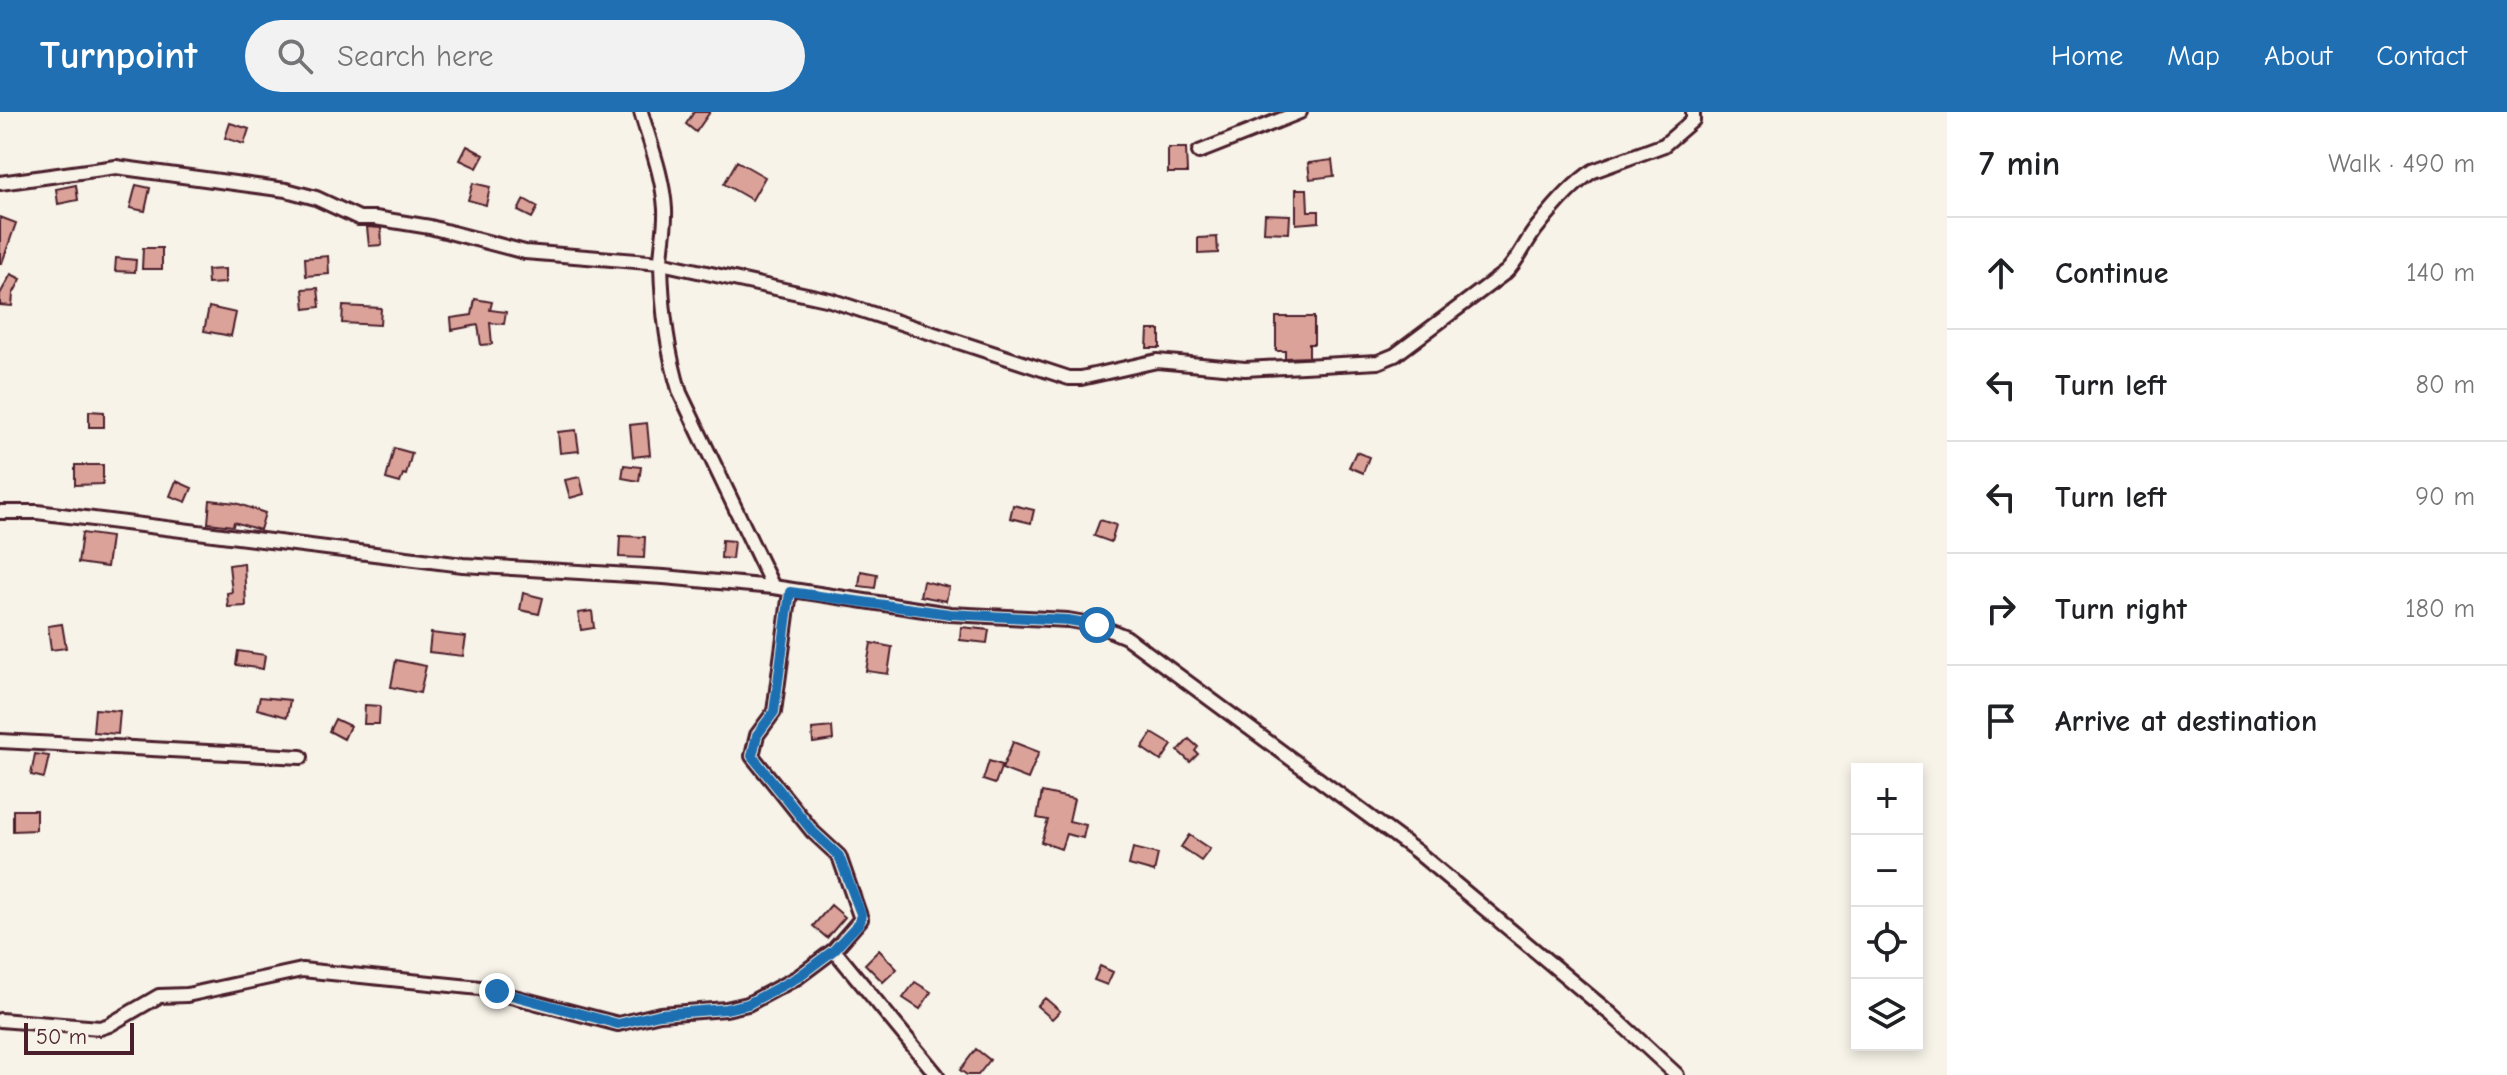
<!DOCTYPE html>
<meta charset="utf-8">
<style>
body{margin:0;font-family:"Comic Neue",sans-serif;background:#f2f2f2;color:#202124}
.controls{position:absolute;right:24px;bottom:24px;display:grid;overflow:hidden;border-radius:0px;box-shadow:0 4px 12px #0003}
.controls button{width:72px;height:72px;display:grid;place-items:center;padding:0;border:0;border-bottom:2px solid #e0e0e0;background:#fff;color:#202124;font:40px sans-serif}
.scale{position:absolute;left:24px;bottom:20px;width:110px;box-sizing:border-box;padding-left:8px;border:4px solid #4a1f2b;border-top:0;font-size:22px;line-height:28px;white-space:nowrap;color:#4a1f2b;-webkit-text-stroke:6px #f7f3e8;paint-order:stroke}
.stop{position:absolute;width:24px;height:24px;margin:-18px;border:6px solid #1f6fb2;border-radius:50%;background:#fff}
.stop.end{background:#1f6fb2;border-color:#fff;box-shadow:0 2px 8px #0008}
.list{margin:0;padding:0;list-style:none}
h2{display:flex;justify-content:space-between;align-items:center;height:104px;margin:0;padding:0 32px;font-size:34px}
h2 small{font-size:26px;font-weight:400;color:#757577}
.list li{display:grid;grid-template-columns:52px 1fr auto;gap:24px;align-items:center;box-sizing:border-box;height:112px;padding:0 32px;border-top:2px solid #e0e0e0}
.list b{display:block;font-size:30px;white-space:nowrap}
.list em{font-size:26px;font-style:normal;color:#757577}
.icon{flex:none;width:44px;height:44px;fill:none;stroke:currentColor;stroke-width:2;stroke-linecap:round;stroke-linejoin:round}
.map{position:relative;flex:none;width:1947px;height:963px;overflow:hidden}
header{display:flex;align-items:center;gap:48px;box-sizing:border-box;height:112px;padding:0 40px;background:#1f6fb2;color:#fff}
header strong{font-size:38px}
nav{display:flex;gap:44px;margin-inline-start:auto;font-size:28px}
.search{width:560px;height:72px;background:#f2f2f2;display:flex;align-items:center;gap:20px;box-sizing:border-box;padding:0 28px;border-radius:44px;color:#757577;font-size:30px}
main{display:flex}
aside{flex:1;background:#fff}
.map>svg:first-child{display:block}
.building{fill:#dba299;stroke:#4a1f2b;stroke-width:2}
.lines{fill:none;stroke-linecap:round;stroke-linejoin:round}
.minor-casing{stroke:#4a1f2b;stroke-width:18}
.minor{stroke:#f7f3e8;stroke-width:12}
.route{stroke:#1f6fb2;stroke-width:10}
</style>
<header>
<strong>Turnpoint</strong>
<div class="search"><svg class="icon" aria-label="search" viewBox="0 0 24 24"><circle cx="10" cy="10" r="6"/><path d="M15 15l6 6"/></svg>Search here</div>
<nav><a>Home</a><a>Map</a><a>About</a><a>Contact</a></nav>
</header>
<main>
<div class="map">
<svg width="1947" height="963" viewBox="0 0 1947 963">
<rect width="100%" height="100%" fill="#f7f3e8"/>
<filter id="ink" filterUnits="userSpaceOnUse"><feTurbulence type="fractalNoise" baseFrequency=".0125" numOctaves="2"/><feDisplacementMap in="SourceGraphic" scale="16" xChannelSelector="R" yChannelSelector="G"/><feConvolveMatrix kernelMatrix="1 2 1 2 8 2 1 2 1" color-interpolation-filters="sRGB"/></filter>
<g filter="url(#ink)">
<path class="building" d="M694,0H710L696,20L686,12Z
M230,11L249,17L244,32L225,26Z
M467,34L484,43L477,56L460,48Z
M1168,36H1186L1187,61H1168Z
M1332,48L1334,64L1310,67L1308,51Z
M737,49L765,65L752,88L724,72Z
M473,71L490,75L486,93L468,88Z
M76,73L78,88L58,92L56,77Z
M136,73L150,76L145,99L130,96Z
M1296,77H1307L1308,99H1319V110L1296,112Z
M524,87L538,95L532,106L518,99Z
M1265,102L1290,103L1289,121L1264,120Z
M0,105L16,111L2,151H0Z
M367,115L381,116L382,133L369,134Z
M1217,125L1218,141L1198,142V126Z
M143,136H162V157H142Z
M328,144L329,162L306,164L305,146Z
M116,146L136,148L135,160L115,159Z
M225,157V171L208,172L207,158Z
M11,162L21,167L13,182L12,194L0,193V182Z
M318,176L320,195L305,197L303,177Z
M475,187L492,190L490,198L506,200L504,212L490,211L492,232L481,233L478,213L452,218L451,206L472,203Z
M343,194L381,196L380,213L342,211Z
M209,195L236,201L231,224L204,219Z
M1276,205H1314V232H1309V245L1285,246V239H1276Z
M1148,218H1160V236H1147Z
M89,299L104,300V315H89Z
M647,311L650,343L633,345L630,313Z
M576,318L579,339L560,341L558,320Z
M394,336L412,341L406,363L403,362L400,371L386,367Z
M1356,340L1369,345L1363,361L1349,355Z
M75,353H103V372L75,373Z
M624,353L641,355L639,369L622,366Z
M580,365L584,382L570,386L565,368Z
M176,369L192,376L186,390L170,384Z
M210,388L236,391L265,401L260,418L234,410L233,414L208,411Z
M1013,393L1034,398L1031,411L1010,406Z
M1100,408L1116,413L1111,430L1094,424Z
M82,421L111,425L107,455L78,451Z
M620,424L645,425L644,446L619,445Z
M722,428L734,429L732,447L721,446Z
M244,451L246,494L228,495L227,481L232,480L229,453Z
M861,459L877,462L875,476L859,474Z
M923,469L949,475L946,489L920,484Z
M523,481L543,486L539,502L520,498Z
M592,499L594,516L581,518L578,501Z
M62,512L66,536L51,538L48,514Z
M961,515L989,518L987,531L960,528Z
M431,521L466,525L463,544L429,540Z
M871,531L892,535L888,562L866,559Z
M238,539L265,543L263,557L236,553Z
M396,548L426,554L420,581L391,575Z
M260,585L290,588L287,605L257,597Z
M365,593L380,594L379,612H364Z
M95,597L120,599L118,622L93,620Z
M335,607L350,614L344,627L329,619Z
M832,615L833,628L813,631L812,617Z
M1152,621L1172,633L1161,649L1142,636Z
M1189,627L1198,635L1195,639L1198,642L1190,650L1178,639Z
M1013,630L1039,640L1028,667L1002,657Z
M35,642L49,644L44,666L31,663Z
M989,649L1002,653L995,672L983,668Z
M1042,680L1074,687L1069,709L1086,713L1083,726L1066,722L1061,737L1041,730L1048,708L1037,706Z
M13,698H36V718L13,719Z
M1189,723L1210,737L1201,749L1181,735Z
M1133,736L1158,742L1154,760L1129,753Z
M831,793L845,805L827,826L813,814Z
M879,838L897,857L883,870L865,852Z
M1100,854L1113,860L1107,873L1094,868Z
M915,870L931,880L920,897L903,886Z
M1045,886L1060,899L1052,907L1037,894Z
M976,937L990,948L978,963H967L960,958Z"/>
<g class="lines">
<g class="minor-casing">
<path id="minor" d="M641,0C650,31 663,64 665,97C666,115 661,134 661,152C662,196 667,239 680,281L773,475
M1199,40L1300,0
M0,71L116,55L286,78L316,86L359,106H375L430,115L525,140L661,151L830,188L1069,266H1081L1157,249L1245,257L1378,250L1395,243L1506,160C1520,146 1526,128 1539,113C1554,94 1573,72 1593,59L1664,33L1693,8V0
M0,400H37L463,453L664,465L773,475L950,502L1068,508L1097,513L1126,525L1416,739L1612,903L1677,963
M0,629L301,645
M834,838L937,963
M0,908L100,916L109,913L159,884L187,883L302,858L480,876L618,912L660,902L726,897L748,892L798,865L834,838L861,807L839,744L813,720L752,644L757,623L774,600L790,480"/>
</g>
<use href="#minor" class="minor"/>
</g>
</g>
<g class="lines" filter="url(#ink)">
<path class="route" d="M497,879L618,912L660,902L726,897L748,892L798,865L834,838L860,810L861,802L839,744L813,720L752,644L757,623L774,600L790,480L950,502L1068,508L1097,513"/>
</g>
</svg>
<div class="controls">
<button>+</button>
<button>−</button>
<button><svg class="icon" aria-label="locate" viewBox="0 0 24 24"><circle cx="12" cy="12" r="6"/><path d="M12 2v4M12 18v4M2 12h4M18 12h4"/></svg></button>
<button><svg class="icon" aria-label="layers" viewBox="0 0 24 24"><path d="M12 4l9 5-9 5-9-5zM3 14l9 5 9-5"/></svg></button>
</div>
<div class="scale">50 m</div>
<div class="stop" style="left:1097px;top:513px"></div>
<div class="stop end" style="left:497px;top:879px"></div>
</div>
<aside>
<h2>7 min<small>Walk · 490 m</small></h2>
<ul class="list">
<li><svg class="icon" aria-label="ahead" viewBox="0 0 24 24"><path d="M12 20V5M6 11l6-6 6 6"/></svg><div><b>Continue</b></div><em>140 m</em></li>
<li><svg class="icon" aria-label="left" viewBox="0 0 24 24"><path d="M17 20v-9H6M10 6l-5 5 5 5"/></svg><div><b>Turn left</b></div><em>80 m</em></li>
<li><svg class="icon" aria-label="left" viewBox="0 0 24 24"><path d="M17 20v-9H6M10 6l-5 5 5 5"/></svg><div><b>Turn left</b></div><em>90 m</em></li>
<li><svg class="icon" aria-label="right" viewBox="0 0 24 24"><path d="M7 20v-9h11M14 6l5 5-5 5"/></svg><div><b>Turn right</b></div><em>180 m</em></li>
<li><svg class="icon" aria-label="arrive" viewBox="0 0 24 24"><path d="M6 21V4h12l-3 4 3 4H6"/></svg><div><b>Arrive at destination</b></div></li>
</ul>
</aside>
</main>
